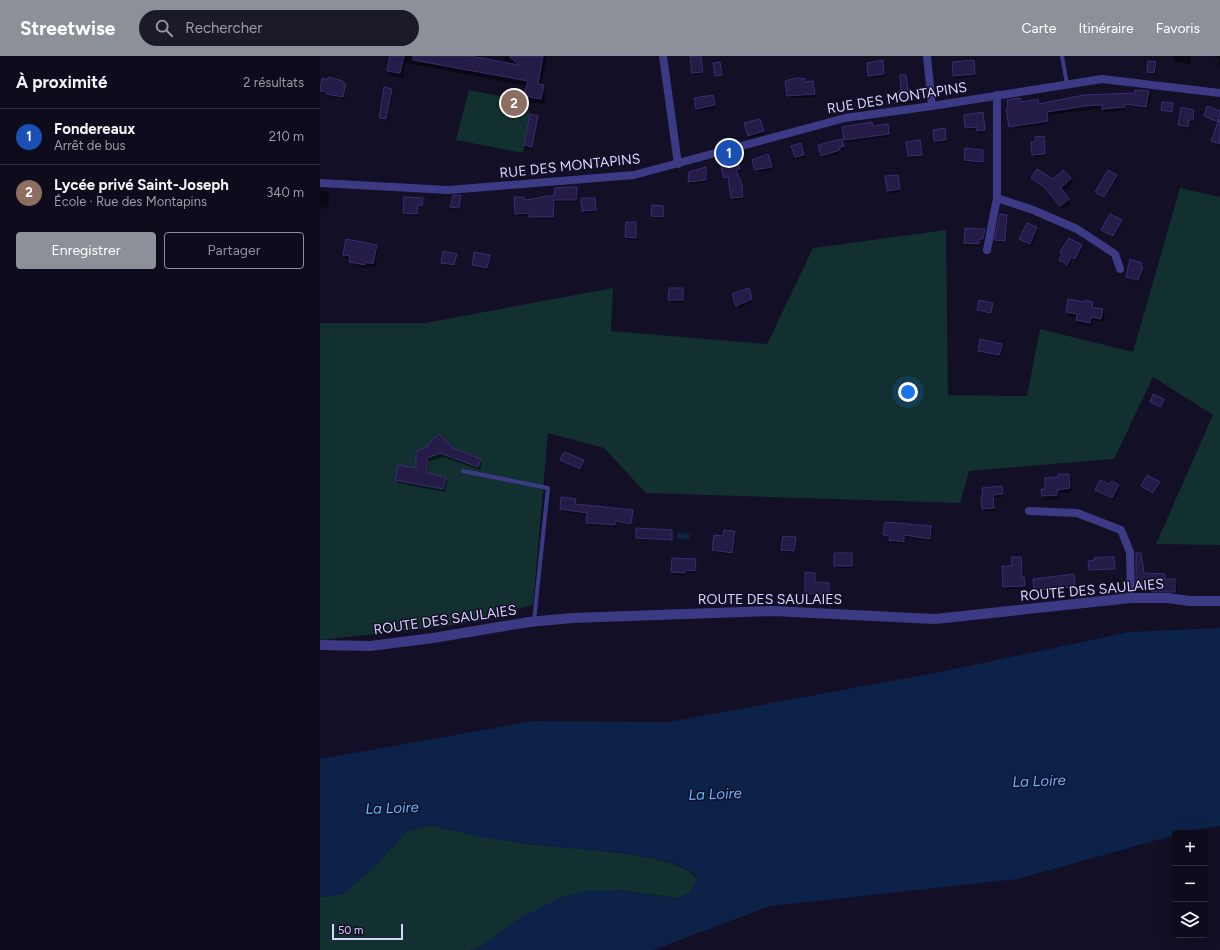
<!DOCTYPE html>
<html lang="fr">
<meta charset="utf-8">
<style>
body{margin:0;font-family:Figtree,sans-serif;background:#1c1929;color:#f1f3f6}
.controls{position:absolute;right:12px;bottom:12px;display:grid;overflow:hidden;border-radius:4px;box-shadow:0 4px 16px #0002}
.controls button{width:36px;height:36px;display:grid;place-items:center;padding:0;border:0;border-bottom:1px solid #2e2b3b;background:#0e0b1c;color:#f1f3f6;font:20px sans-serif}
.scale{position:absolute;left:12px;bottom:10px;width:71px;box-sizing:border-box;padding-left:4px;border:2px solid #d9d4ff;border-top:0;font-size:11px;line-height:14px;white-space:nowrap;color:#d9d4ff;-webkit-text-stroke:3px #130f26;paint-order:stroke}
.you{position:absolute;left:588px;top:336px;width:14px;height:14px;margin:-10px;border:3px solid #fff;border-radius:50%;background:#1a73e8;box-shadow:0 0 0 6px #1a73e833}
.badge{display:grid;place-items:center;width:26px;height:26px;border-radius:50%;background:#8c9099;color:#fff;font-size:13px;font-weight:700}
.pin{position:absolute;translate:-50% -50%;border:2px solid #fff;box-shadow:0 1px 4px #0006}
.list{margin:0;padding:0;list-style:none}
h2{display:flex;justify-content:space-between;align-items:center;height:52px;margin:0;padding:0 16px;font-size:17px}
h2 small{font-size:13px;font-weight:400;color:#9b9ba3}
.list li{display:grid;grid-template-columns:26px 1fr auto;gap:12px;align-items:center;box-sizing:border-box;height:56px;padding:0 16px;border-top:1px solid #2e2b3b}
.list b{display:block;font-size:15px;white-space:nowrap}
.list p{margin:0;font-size:13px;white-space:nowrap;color:#9b9ba3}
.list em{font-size:13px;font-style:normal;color:#9b9ba3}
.actions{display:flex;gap:8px;padding:12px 16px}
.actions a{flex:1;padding:9px 0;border:1px solid #8c9099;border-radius:4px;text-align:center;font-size:14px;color:#8c9099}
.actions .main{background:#8c9099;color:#fff}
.icon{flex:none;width:22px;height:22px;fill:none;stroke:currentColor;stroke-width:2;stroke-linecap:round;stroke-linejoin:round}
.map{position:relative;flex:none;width:900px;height:894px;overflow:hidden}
header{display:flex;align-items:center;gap:24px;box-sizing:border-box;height:56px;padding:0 20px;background:#8c9099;color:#fff}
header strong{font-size:19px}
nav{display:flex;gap:22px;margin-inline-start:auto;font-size:14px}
.search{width:280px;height:36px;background:#1c1929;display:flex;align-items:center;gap:10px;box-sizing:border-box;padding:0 14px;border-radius:22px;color:#9b9ba3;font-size:15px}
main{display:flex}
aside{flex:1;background:#0e0b1c}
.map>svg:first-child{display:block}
.green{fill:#12302f}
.water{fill:#0c2248}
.shadow{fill:#0007}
.building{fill:#241b47;stroke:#3b2d73}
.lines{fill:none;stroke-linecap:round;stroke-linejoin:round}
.service{stroke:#3d3a85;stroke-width:4}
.minor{stroke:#3d3a85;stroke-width:8}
.tertiary{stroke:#3d3a85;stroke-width:10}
.labels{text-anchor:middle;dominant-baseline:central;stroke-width:3;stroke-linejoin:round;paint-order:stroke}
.street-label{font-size:14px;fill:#d9d4ff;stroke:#130f26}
.water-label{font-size:15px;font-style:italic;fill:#62b6ff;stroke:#130f26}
</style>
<header>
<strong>Streetwise</strong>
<div class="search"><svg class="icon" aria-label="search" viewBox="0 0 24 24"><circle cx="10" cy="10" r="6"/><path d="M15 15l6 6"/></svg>Rechercher</div>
<nav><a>Carte</a><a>Itinéraire</a><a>Favoris</a></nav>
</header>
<main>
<aside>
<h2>À proximité<small>2 résultats</small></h2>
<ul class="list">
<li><span class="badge" style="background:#1a4fb4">1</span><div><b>Fondereaux</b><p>Arrêt de bus</p></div><em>210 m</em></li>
<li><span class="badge" style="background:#8d6e63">2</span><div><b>Lycée privé Saint-Joseph</b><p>École · Rue des Montapins</p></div><em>340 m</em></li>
</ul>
<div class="actions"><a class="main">Enregistrer</a><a>Partager</a></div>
</aside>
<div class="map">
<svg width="900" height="894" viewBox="0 0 900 894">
<rect width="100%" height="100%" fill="#130f26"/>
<path class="green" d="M149,34L205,45L210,58L203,97L136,84Z
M860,132L900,141V489L836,488L893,359L833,321L794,403L649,415L640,447L326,437L284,392L228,377L213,549L129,570L0,584V267H105L293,232L291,275L447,288L493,192L626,174L628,339L707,340L720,273L813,296Z
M110,769C142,777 175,783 208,788C242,793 361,795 377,823L370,837L358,842L296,834H269L203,860L160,891L150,894H0V841L23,838L59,806L86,776Z"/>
<path class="water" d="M358,476L370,478L369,484L357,482Z
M900,572V770L855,777V779L698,823L450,850L333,894H150L160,891L203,860L242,841L269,834H296L358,842L370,837L377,823L374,817L356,808L332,802L298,796L226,790L164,782L110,769L86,776L59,806L23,838L0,841V703L214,665L349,666L615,617L809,576Z"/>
<path class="shadow" d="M71,0H159L158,3L180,7L186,0H227L221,30L226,36L224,48L208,46L205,40L208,30L86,7L83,22L71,20L68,15Z
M371,0H382L384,18L374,19Z
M853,0H871L870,8L853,5Z
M891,0H900V10L898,7L899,2Z
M653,5L656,20L636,22L634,20Z
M836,7L837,9L835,19L829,18L828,16Z
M548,8H563L565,20L551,22Z
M2,23L16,24L26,28L27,31L24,43L8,40L2,37L0,34Z
M587,23L591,47L577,48L575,37H582Z
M484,24L486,27L493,26L496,41L469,42L468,40Z
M72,34L73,36L67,65L61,64L60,61Z
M816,35L829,36L831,39L828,53L805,50L806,54L785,56L783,52L728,59L729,68L691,73L690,70L701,46L717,44L719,49L816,38Z
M393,40L396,52L378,55L377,53Z
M888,51L900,56V68L886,62L885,60Z
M874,54L875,57L874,66H870L869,73L860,71L859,69Z
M663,57L665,76L659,77L657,73L647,74L646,72Z
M217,61L219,63L213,93L206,92L205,89Z
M441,66L444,78L430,82L428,79Z
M567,69L570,80L526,86L525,84L553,70Z
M625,73L627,86L617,87L614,74Z
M900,75V90L892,85Z
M723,81L726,100L715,101L713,99L716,87Z
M600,85L603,101L591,102L589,100Z
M522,86L524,93L520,94L521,97L503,102L502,99Z
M473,90L482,91L485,101L477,103Z
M663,95L664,108L646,106L645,104Z
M448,99L452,114L438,116L433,105Z
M418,107L421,115L417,117L423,132L424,143L414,144L410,123L407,124L405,121Z
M386,112L387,126L371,128L369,126Z
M743,115L753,127L743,136L751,148L743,153L729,136L714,126L712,122L734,125Z
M578,120L580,136L569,137L568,134Z
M796,120L798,122L785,142L778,138L776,136Z
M256,132L257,146H235L233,163H212L211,159L197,160L196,157L203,142L205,145L235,140Z
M0,135H6L9,139L8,152L1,151L0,158Z
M141,140L140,154L132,153L131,151Z
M103,143V151H99L98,160L86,159L84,156Z
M275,143L276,156L265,157L263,154Z
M343,151L344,163L334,162L332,160Z
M686,160L688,162L686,187L677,186L676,184Z
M801,165L802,168L794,182L782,174Z
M316,167L317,184L307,183L306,181Z
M716,172L718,174L712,190L702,185L700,183Z
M646,173L665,174L666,176L664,185H660V190H646Z
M761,189L763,192L756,205L752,203L748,210L741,207V196Z
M56,190L58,194L55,211L48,210L47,212L33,209L31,204L26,203L24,199Z
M136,199L137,201L135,211L123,209L122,207Z
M169,200L170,202L168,214L154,211L153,209Z
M821,208L824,215L819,226L809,223L807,221Z
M350,233H362L364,247L351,246Z
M429,236L432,246L419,252L413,239Z
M749,245L773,247L775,252L783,253L785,257L783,266L773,264L772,270L759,268L757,262L749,260L747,256Z
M672,248L673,250L672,259L659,256L658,253Z
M681,289L682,291L680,301L660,297L659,295Z
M111,390L133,393L160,403L162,407L160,414L123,401L108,406L109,419L125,422L127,426L125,436L78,427L76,424L97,413Z
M242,404L263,405L264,408L261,415L243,406Z
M749,419L751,423L752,436L739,437V443L725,444L723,440L726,433L739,422Z
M839,426L840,429L834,438L822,430Z
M788,429H798L800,432L793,444L776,434Z
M681,431L684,441H674L675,455H664L662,440Z
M255,444L256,449L312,455V469L296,467V471L268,469L267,459L242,455L241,453Z
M611,471L612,473L611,485L585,481V488L572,486L570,482L566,481L564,479Z
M352,475V485L318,483L317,481Z
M414,476L416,478L413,499L395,496L393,494L404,481Z
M475,482V497L464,496L462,494Z
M531,498L532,512H517L515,509Z
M820,498L825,518L845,519L847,524H855L857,528V539H835L832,531H819L817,528Z
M700,502L706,532L686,533L683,511L693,510Z
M353,503L375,504L376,517L366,516V519H354Z
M794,503L795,514H770L769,506Z
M494,518L495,527L509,528L510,540H488L486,538Z
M754,519L756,533L716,536L715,534L714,524Z"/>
<path class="building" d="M70,0H84L80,17L67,15Z
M93,0H150L199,9L189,0H223L218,28L224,29L221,43L204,40L208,25L93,4Z
M370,0H381L383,16L372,17Z
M563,4L564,18L548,20L547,7Z
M654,4L655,18L633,20L632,6Z
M828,5L836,6L834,17L827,16Z
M400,6L402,19L395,20L393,7Z
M580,19H586L590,44L575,46L574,36H581Z
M8,21L23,25V27L26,28L23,41L6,38V36L0,35L2,22L8,24Z
M477,22L485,23V26L493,25L495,38L467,40L465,25Z
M64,31L72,33L66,63L59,62Z
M815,34L829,35L826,51L804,48L805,51L782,53V49L765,50L727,56L728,65L689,71L686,53L688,52L687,44L700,42L701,46L718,43L719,48L764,39L815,37Z
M393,39L395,49L376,53L374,42Z
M842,46L853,47L852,56L841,54Z
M887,50L900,55L898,66L884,60Z
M861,51L874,54L873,64H869L868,71L858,69Z
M663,56L665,74L657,75L656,71L645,72L644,59Z
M210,58L218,60L212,91L204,89Z
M440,63L444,75L428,80L424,67Z
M899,63L900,64V88L891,85Z
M552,66L553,70L568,68L569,78L524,84L522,71Z
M625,72L626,84L614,85L613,74Z
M724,80L725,98L712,99L711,86H715V81Z
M522,83L524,90L519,92L520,94L501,100L498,89Z
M600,84L602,99L588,100L586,86Z
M481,87L484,99L475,101L471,90Z
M645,92L663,94V106L644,104Z
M448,98L452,111L435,114L432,104Z
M418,106L420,113L416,114L422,128L423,141L411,142L408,121L404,122L401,111Z
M386,111V124L368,126L369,116Z
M717,113L733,123L743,114L751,122L741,132L749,143L740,150L725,132L711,122Z
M788,114L797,119L784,141L775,136Z
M578,119L580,133L567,135L565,120Z
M252,131H257L256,144H234L233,161H209L210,157L195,158L194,141H204V144L219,142L225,140H234L235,132Z
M133,139H141L139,152L130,151Z
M84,141L103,142L102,150L98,149L97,158L83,157Z
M261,142H275L276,154L262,155Z
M332,149L344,150L343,161L331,160Z
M680,158L687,159L685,185L674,184Z
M790,158L802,164L793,180L781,174Z
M306,166H316V182L305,181Z
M707,167L717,171L710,188L699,183Z
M645,172L665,173L663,183H659V188L644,187Z
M749,182L762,189L755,203L751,201L747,209L739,204L742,197L740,196Z
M26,183L57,189L53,208L46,206L45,209L29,206L30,200L23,199Z
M123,195L137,198L134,209L121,207Z
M154,196L170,199L167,212L152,209Z
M810,203L822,207L821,211L823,212L818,224L806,221Z
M349,232H363V244H348Z
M429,232L432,243L416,250L412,238Z
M748,243L765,246V244L773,246L772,251L783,253L781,263L771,261L770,267L756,264L757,258L746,256Z
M659,244L673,247L671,257L657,254Z
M660,283L682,288L679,299L658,295Z
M833,338L844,343L841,351L830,346Z
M119,378L133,392L161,403L158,411L120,397L107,402V417L126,421L123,433L75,424L78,409L96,412V396L109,390L108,388Z
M244,396L264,404L260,413L240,404Z
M738,418H749L750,432L737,434V439L722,440L721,433H725V422L738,421Z
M827,419L840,426L833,437L821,430Z
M780,424L788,428L792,425L799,429L792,442L775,434Z
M682,430L683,438L673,439L674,452L662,453L661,439H663L662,432Z
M241,441L256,443L255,448L313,454L311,468L295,465V469L266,467L267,457L240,453Z
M565,466L611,470L610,483L584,479V486L569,484L570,480L563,479Z
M316,472L352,474V484L316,482Z
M404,474L415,475L412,497L392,494L394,479L403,480Z
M463,480L476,481L474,495L461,494Z
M514,497H532V510H514Z
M816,497H821L824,517L845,518V523H855V536H832L830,528H816Z
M691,501H701L702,521H704L705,530L683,531L682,510H692Z
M786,501H794L795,513L769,514L768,505L775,504L774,502Z
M352,502L376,503L375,515L365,514V517L351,516Z
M485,516L495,517V526L509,527V538H485Z
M754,518L755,531L714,534L713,523Z"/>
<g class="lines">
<path class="service" d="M742,0L747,28
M143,415L228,432L214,565"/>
<path class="minor" d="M343,0L358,108
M607,0L612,50
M0,127L128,134L314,119L525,62L612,50L782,23L900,37
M677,142L713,154L757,173L795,198L800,213
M667,194L677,142V39
M709,455L757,457L801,474L810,496L811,542"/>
<path class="tertiary" d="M0,589L50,590L113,582L209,566L252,562L453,555L615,563L811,542H848L869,545H900"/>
</g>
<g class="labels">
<g class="street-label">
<text transform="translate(577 42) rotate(-9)">RUE DES MONTAPINS</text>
<text transform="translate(250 110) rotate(-6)">RUE DES MONTAPINS</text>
<text transform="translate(772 534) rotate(-5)">ROUTE DES SAULAIES</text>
<text x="450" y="543">ROUTE DES SAULAIES</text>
<text transform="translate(125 564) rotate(-8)">ROUTE DES SAULAIES</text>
</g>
<g class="water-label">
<text transform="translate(719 725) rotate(-2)">La Loire</text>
<text transform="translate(395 738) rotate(-2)">La Loire</text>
<text transform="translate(72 752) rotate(-2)">La Loire</text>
</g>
</g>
</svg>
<div class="controls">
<button>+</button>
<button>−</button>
<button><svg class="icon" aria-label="layers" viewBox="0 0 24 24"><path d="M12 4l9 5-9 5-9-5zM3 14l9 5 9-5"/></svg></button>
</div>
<div class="scale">50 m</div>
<div class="you"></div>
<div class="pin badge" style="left:409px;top:97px;background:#1a4fb4">1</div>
<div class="pin badge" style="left:194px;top:47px;background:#8d6e63">2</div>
</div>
</main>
